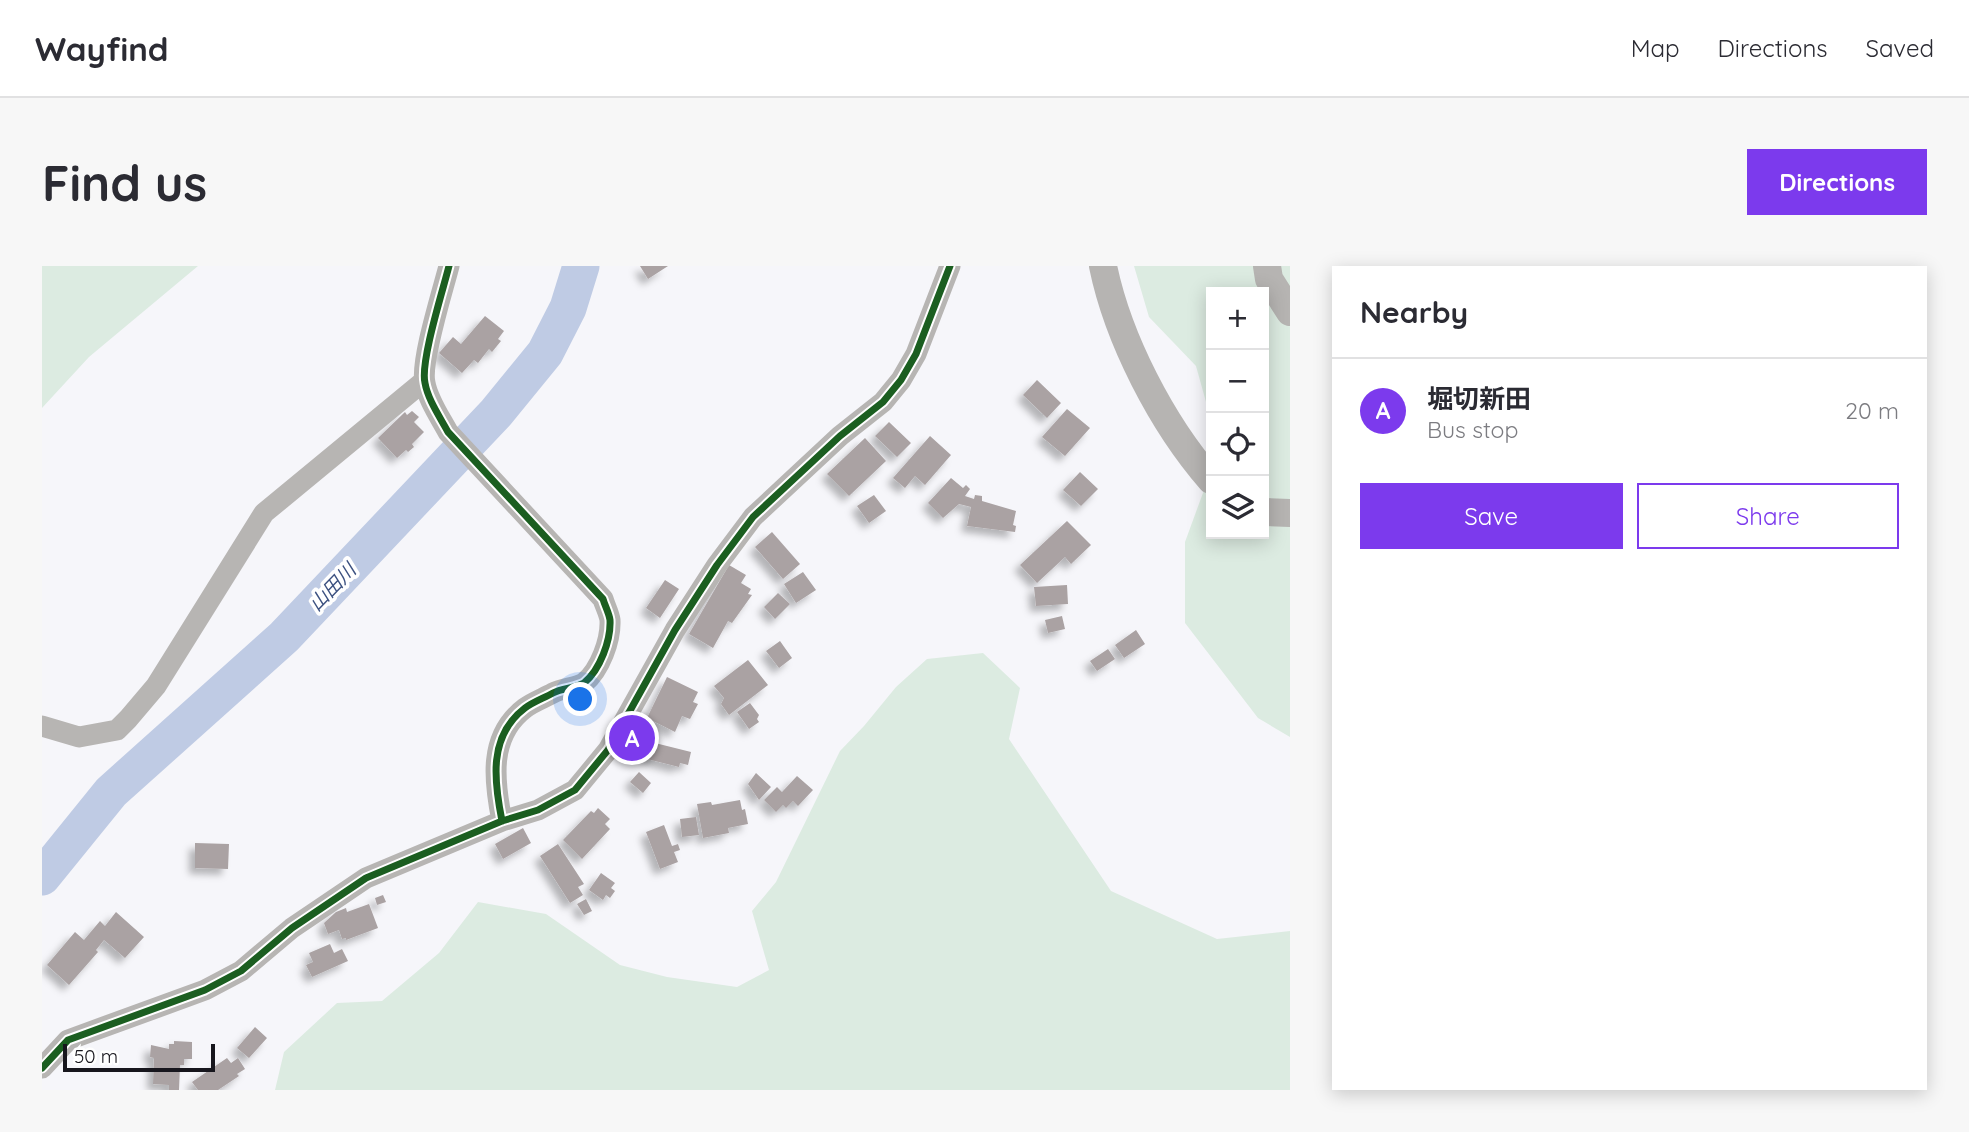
<!DOCTYPE html>
<meta charset="utf-8">
<style>
body{margin:0;font-family:Quicksand,"Noto Sans JP",sans-serif;background:#f7f7f7;color:#2b2b33}
.controls{position:absolute;right:21px;top:21px;display:grid;overflow:hidden;border-radius:0px;box-shadow:0 4px 18px #0003}
.controls button{width:63px;height:63px;display:grid;place-items:center;padding:0;border:0;border-bottom:2px solid #e1e1e2;background:#fff;color:#2b2b33;font:35px sans-serif}
.scale{position:absolute;left:21px;bottom:18px;width:152px;box-sizing:border-box;padding-left:7px;border:4px solid #17161d;border-top:0;font-size:19px;line-height:24px;white-space:nowrap;color:#17161d;-webkit-text-stroke:5px #fff;paint-order:stroke}
.you{position:absolute;left:539px;top:434px;width:24px;height:24px;margin:-18px;border:5px solid #fff;border-radius:50%;background:#1a73e8;box-shadow:0 0 0 10px #1a73e833}
.badge{display:grid;place-items:center;width:46px;height:46px;border-radius:50%;background:#7c3aed;color:#fff;font-size:23px;font-weight:700}
.pin{position:absolute;translate:-50% -50%;border:4px solid #fff;box-shadow:0 2px 7px #0006}
.list{margin:0;padding:0;list-style:none}
h2{display:flex;justify-content:space-between;align-items:center;height:91px;margin:0;padding:0 28px;font-size:30px}
h2 small{font-size:23px;font-weight:400;color:#7c7c81}
.list li{display:grid;grid-template-columns:46px 1fr auto;gap:21px;align-items:center;box-sizing:border-box;height:105px;padding:0 28px;border-top:2px solid #e1e1e2}
.list b{display:block;font-size:26px;white-space:nowrap}
.list p{margin:0;font-size:23px;white-space:nowrap;color:#7c7c81}
.list em{font-size:23px;font-style:normal;color:#7c7c81}
.actions{display:flex;gap:14px;padding:21px 28px}
.actions a{flex:1;padding:16px 0;border:2px solid #7c3aed;border-radius:0px;text-align:center;font-size:24px;color:#7c3aed}
.actions .main{background:#7c3aed;color:#fff}
.icon{flex:none;width:38px;height:38px;fill:none;stroke:currentColor;stroke-width:2;stroke-linecap:round;stroke-linejoin:round}
.map{position:relative;flex:none;width:1248px;height:824px;overflow:hidden;border-radius:0px}
header{display:flex;align-items:center;gap:42px;box-sizing:border-box;height:98px;padding:0 35px;background:#fff;border-bottom:2px solid #e1e1e2}
header strong{font-size:33px}
nav{display:flex;gap:38px;margin-inline-start:auto;font-size:24px}
.intro{display:flex;align-items:center;justify-content:space-between;box-sizing:border-box;height:168px;padding:0 42px}
h1{margin:0;font-size:49px}
.button{padding:18px 32px;border-radius:0px;background:#7c3aed;color:#fff;font-size:24px;font-weight:700}
main{display:flex;gap:42px;padding:0 42px}
aside{flex:1;background:#fff;border-radius:0px;box-shadow:0 4px 18px #0003}
.map>svg:first-child{display:block}
.green{fill:#dcebe1}
.lines{fill:none;stroke-linecap:round;stroke-linejoin:round}
.river{stroke:#bfcbe4;stroke-width:37}
.building{fill:#aaa2a3;filter:url(#shadow)}
.street{stroke:#b7b5b3;stroke-width:21}
.secondary{stroke:#b6b4b2;stroke-width:28}
.cycleway-casing{stroke:#fff;stroke-width:11}
.cycleway{stroke:#1b5e20;stroke-width:7}
.labels{text-anchor:middle;dominant-baseline:central;stroke-width:7;stroke-linejoin:round;paint-order:stroke}
.water-label{font-size:19px;font-style:italic;fill:#3c5180;stroke:#fff}
</style>
<header>
<strong>Wayfind</strong>
<nav><a>Map</a><a>Directions</a><a>Saved</a></nav>
</header>
<div class="intro"><h1>Find us</h1><a class="button">Directions</a></div>
<main>
<div class="map">
<svg width="1248" height="824" viewBox="0 0 1248 824">
<defs>
<filter id="shadow"><feDropShadow dx="-6" dy="6" stdDeviation="3.5" flood-color="#0004"/></filter>
</defs>
<rect width="100%" height="100%" fill="#f6f6fa"/>
<path class="green" d="M0,0H156L47,91L0,142Z
M1092,0H1248V471L1216,452L1143,357V276L1169,205V268H1222V26H1169V154L1154,100L1107,51Z
M941,387L978,422L967,473L1069,625L1175,673L1248,665V824H233L242,786L295,737L340,735L397,687L436,636L504,648L578,699L625,711L695,721L727,704L710,645L734,616L798,485L822,460L854,421L885,393Z"/>
<g class="lines">
<path class="river" d="M0,611L69,526L242,371L454,147L503,87L526,42L539,0"/>
</g>
<path class="building" d="M598,0H626L606,13Z
M443,50L462,65L456,73L459,75L450,86L447,83L436,97L432,94L420,107L397,87L411,71L419,78Z
M995,114L1019,137L1005,152L981,129Z
M1025,143L1048,162L1023,190L1000,171Z
M370,145L377,151L372,156L382,166L370,178L372,181L366,186L364,184L355,192L336,172L363,146L365,149Z
M847,156L869,177L855,191L833,170Z
M888,170L909,189L883,219L873,210L863,222L851,212Z
M823,172L844,195L807,230L785,208Z
M1038,206L1056,223L1039,240L1021,224Z
M909,212L921,222L924,219L928,223L923,230L932,233L933,229L940,230V235L974,245L971,259L974,260L973,266L925,260L929,241L917,238L901,252L886,237Z
M832,229L844,245L827,257L815,240Z
M1025,255L1049,279L1029,298L1023,291L995,317L978,299Z
M730,266L758,298L741,313L713,281Z
M687,299L704,309L699,317L709,323L706,328L710,329L690,357L686,355L671,382L647,368Z
M761,306L774,324L754,337L742,318Z
M623,314L637,323L618,352L604,342Z
M1025,319L1026,338L994,340L992,321Z
M736,327L748,338L733,353L722,341Z
M1020,350L1023,363L1006,367L1003,354Z
M1094,364L1103,378L1082,392L1073,379Z
M738,375L750,392L737,402L724,385Z
M1066,383L1073,393L1055,405L1048,395Z
M706,394L726,419L687,449L679,438L682,432L672,420Z
M625,411L656,426L651,436L656,438L648,453L640,450L633,466L605,452Z
M708,437L717,449L715,453L717,456L707,463L695,446Z
M609,476L649,486L646,499L638,497L637,501L605,493Z
M597,506L609,517L601,527L588,516Z
M714,507L729,521L717,534L706,518Z
M755,510L771,524L756,540L751,535L744,542L741,539L734,546L722,534L735,521L740,526Z
M698,534L700,544L703,543L706,558L686,562L687,567L661,572L655,538L669,536L670,539Z
M556,542L568,553L563,558L568,563L540,593L521,574L549,545L552,547Z
M654,551L657,569L640,571L638,553Z
M622,559L630,580L636,578L638,584L632,586L636,596L618,603L604,566Z
M481,562L489,577L461,593L453,578Z
M153,577L187,578L186,603L153,602Z
M516,578L542,618L536,621L541,629L528,637L498,590Z
M559,607L573,617L569,622L573,625L568,632L564,629L561,634L547,624Z
M341,629L344,636L335,639L333,632Z
M544,633L550,645L542,649L535,638Z
M327,638L336,662L304,674V672L300,673L297,664L286,668L282,657L294,646L304,642L305,646Z
M74,646L102,671L83,692L62,674L54,684L56,686L27,719L5,699L33,666L42,674L58,655L63,660Z
M288,678L292,687L300,683L306,695L270,711L264,699L271,696L267,687Z
M213,761L225,772L207,792L195,782Z
M132,775L150,776V793H142V799H138L137,824H127V819L111,818L112,792L108,791L109,779L127,783V778H132Z
M185,792L189,797L196,792L203,803L195,808L197,810L176,824H156L150,816Z"/>
<g class="lines">
<path class="street" d="M407,0C401,24 378,96 383,117C386,134 398,151 406,166L561,333C563,340 567,347 568,354C569,374 558,404 542,417C534,422 520,422 511,427C502,432 491,436 483,442C446,470 452,515 460,555
M0,460L37,471L75,464L86,453L114,420L222,247L382,115
M0,802L26,774L163,724L199,705L250,662L324,612L460,555L496,544L533,524L566,484L633,364L675,299L711,251L798,170L841,136L859,114L874,88L908,0"/>
<path class="secondary" d="M1061,0C1076,73 1120,158 1169,214
M1225,0L1227,13L1248,46
M1222,246L1248,247"/>
<g class="cycleway-casing">
<path id="cycleway" d="M407,0C401,24 378,96 383,117C386,134 398,151 406,166L561,333C563,340 567,347 568,354C569,374 558,404 542,417C534,422 520,422 511,427C502,432 491,436 483,442C446,470 452,515 460,555
M0,802L26,774L163,724L199,705L250,662L324,612L460,555L496,544L533,524L566,484L633,364L675,299L711,251L798,170L841,136L859,114L874,88L908,0"/>
</g>
<use href="#cycleway" class="cycleway"/>
</g>
<g class="labels">
<g class="water-label">
<text transform="translate(290 321) rotate(-46)">山田川</text>
</g>
</g>
</svg>
<div class="controls">
<button>+</button>
<button>−</button>
<button><svg class="icon" aria-label="locate" viewBox="0 0 24 24"><circle cx="12" cy="12" r="6"/><path d="M12 2v4M12 18v4M2 12h4M18 12h4"/></svg></button>
<button><svg class="icon" aria-label="layers" viewBox="0 0 24 24"><path d="M12 4l9 5-9 5-9-5zM3 14l9 5 9-5"/></svg></button>
</div>
<div class="scale">50 m</div>
<div class="you"></div>
<div class="pin badge" style="left:590px;top:472px">A</div>
</div>
<aside>
<h2>Nearby<small></small></h2>
<ul class="list">
<li><span class="badge">A</span><div><b>堀切新田</b><p>Bus stop</p></div><em>20 m</em></li>
</ul>
<div class="actions"><a class="main">Save</a><a>Share</a></div>
</aside>
</main>
